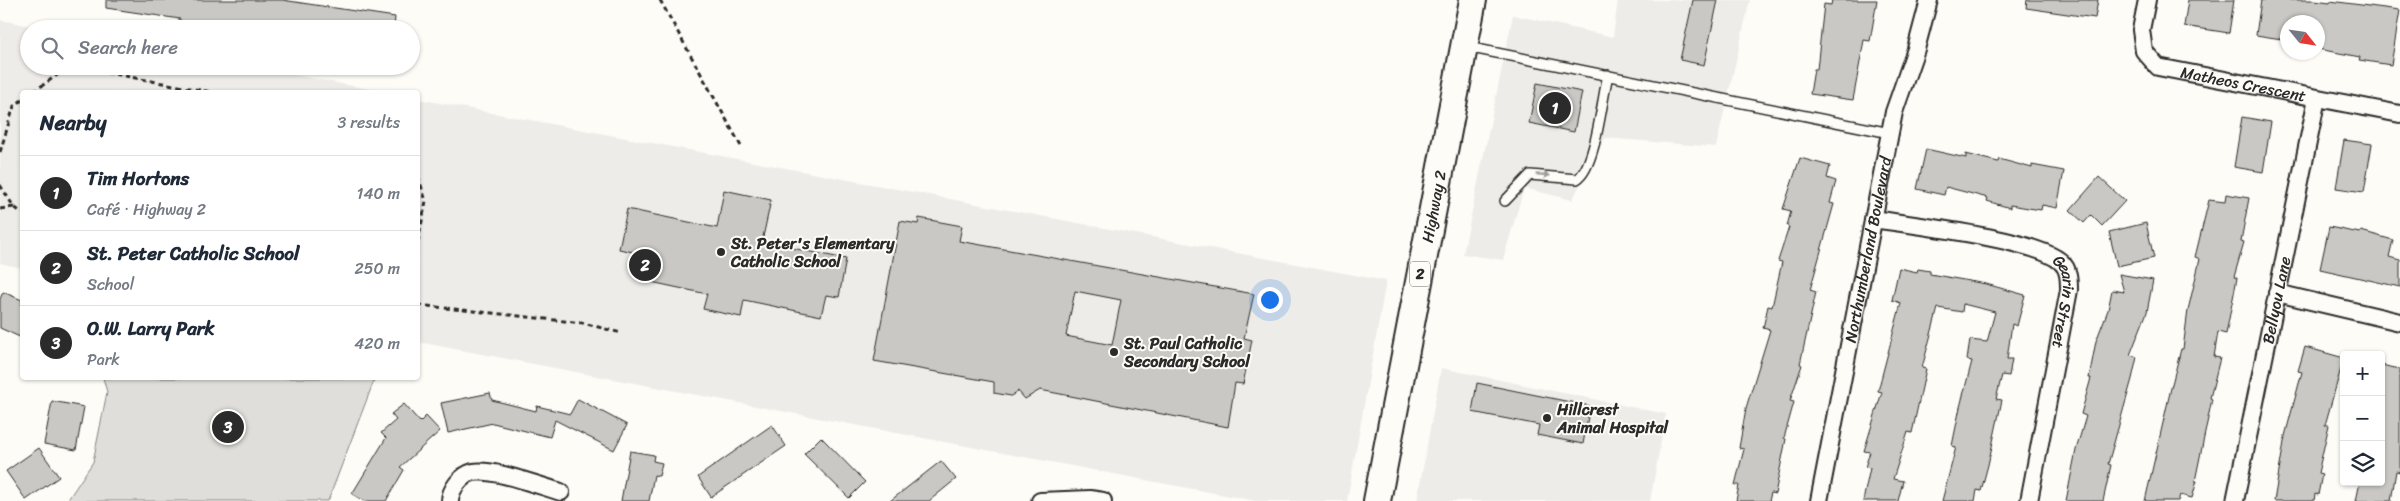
<!DOCTYPE html>
<meta charset="utf-8">
<style>
body{margin:0;font-family:Sriracha,sans-serif;background:#f2f2f3;color:#1f2937}
.controls{position:absolute;right:15px;bottom:15px;display:grid;overflow:hidden;border-radius:5px;box-shadow:0 1px 4px #0004}
.controls button{width:45px;height:45px;display:grid;place-items:center;padding:0;border:0;border-bottom:1px solid #e0e1e3;background:#fff;color:#1f2937;font:25px sans-serif}
.compass{position:absolute;left:2280px;top:15px;width:45px;height:45px;border-radius:50%;background:#fff;box-shadow:0 1px 4px #0004;rotate:120deg}
.you{position:absolute;left:1269px;top:299px;width:18px;height:18px;margin:-12px;border:4px solid #fff;border-radius:50%;background:#1a73e8;box-shadow:0 0 0 8px #1a73e833}
.badge{display:grid;place-items:center;width:32px;height:32px;border-radius:50%;background:#2b2b2b;color:#fff;font-size:16px;font-weight:700}
.pin{position:absolute;translate:-50% -50%;border:2px solid #fff;box-shadow:0 1px 5px #0006}
.list{margin:0;padding:0;list-style:none}
h2{display:flex;justify-content:space-between;align-items:center;height:65px;margin:0;padding:0 20px;font-size:21px}
h2 small{font-size:16px;font-weight:400;color:#747a83}
.list li{display:grid;grid-template-columns:32px 1fr auto;gap:15px;align-items:center;box-sizing:border-box;height:75px;padding:0 20px;border-top:1px solid #e0e1e3}
.list b{display:block;font-size:19px;white-space:nowrap}
.list p{margin:0;font-size:16px;white-space:nowrap;color:#747a83}
.list em{font-size:16px;font-style:normal;color:#747a83}
.icon{flex:none;width:28px;height:28px;fill:none;stroke:currentColor;stroke-width:2;stroke-linecap:round;stroke-linejoin:round}
.map{position:relative;flex:none;width:2400px;height:501px;overflow:hidden}
.search{position:absolute;background:#fff;box-shadow:0 1px 4px #0004;left:20px;top:20px;width:400px;height:55px;display:flex;align-items:center;gap:12px;box-sizing:border-box;padding:0 18px;border-radius:28px;color:#747a83;font-size:19px}
.panel{position:absolute;background:#fff;box-shadow:0 1px 4px #0004;left:20px;top:90px;width:400px;height:290px;border-radius:5px}
.map>svg:first-child{display:block}
.built{fill:#edece8}
.green{fill:#dfdeda;stroke:#858482}
.building{fill:#c9c8c4;stroke:#2b2b2b;fill-rule:evenodd}
.lines{fill:none;stroke-linecap:round;stroke-linejoin:round}
.service-casing{stroke:#2b2b2b;stroke-width:12}
.minor-casing{stroke:#2b2b2b;stroke-width:20}
.primary-casing{stroke:#2b2b2b;stroke-width:30}
.path{stroke:#2b2b2b;stroke-width:3;stroke-dasharray:5 4;stroke-linecap:butt}
.service{stroke:#fdfcf7;stroke-width:9}
.minor{stroke:#fdfcf7;stroke-width:16}
.primary{stroke:#fdfcf7;stroke-width:26}
.oneway{fill:#9e9e9b}
.poi-dot{fill:#2b2b2b;stroke:#fdfcf7;stroke-width:2}
.labels{text-anchor:middle;dominant-baseline:central;stroke-width:4;stroke-linejoin:round;paint-order:stroke}
.shield{fill:#fdfcf7;stroke:#6a6a68;stroke-width:1}
.shield-label{font-size:15px;font-weight:bold;fill:#2b2b2b}
.street-label{font-size:16px;fill:#2b2b2b;stroke:#fdfcf7}
.poi-label{font-size:16px;font-weight:bold;fill:#2b2b2b;stroke:#fdfcf7;text-anchor:start}
</style>
<div class="map">
<svg width="2400" height="501" viewBox="0 0 2400 501">
<rect width="100%" height="100%" fill="#fdfcf7"/>
<filter id="ink" filterUnits="userSpaceOnUse"><feTurbulence type="fractalNoise" baseFrequency=".02" numOctaves="2"/><feDisplacementMap in="SourceGraphic" scale="10" xChannelSelector="R" yChannelSelector="G"/><feConvolveMatrix kernelMatrix="1 2 1 2 8 2 1 2 1" color-interpolation-filters="sRGB"/></filter>
<g filter="url(#ink)">
<path class="built" d="M1618,0H1750L1716,147L1605,138L1572,200L1524,188L1503,260L1463,254L1513,15L1613,37Z
M0,20L47,29H29V66H246L385,92H22V268L0,263Z
M418,99L1386,281L1347,501H1256L418,342Z
M1441,368L1666,414L1650,501H1417Z"/>
<path class="green" d="M103,378H375L328,501H67L93,462L107,392Z"/>
<path class="building" d="M106,0H282L395,17L394,29H221L180,23V19L106,8Z
M1693,0H1718L1704,65L1680,60Z
M1832,0H1877L1870,41L1864,40L1853,100L1810,94L1814,69H1817L1824,4L1831,5Z
M2027,0H2098L2095,18L2026,8Z
M2188,0H2234L2229,33L2184,26Z
M2261,0H2314L2330,2V1L2400,10L2391,65L2359,60L2360,57L2318,49V22H2288V40L2256,35Z
M1537,83L1582,92L1574,132L1529,123Z
M2242,117L2271,122L2263,172L2234,167Z
M2344,140L2372,144L2364,192L2336,188Z
M1926,149L1966,158V154L1998,162L1999,159L2032,168V165L2064,171L2057,208L2042,205L2041,210L2010,205V208L1987,201L1988,198L1946,187L1944,195L1917,189Z
M1800,158L1830,166L1827,178L1836,181L1830,203L1834,204L1810,290L1816,292L1800,364L1802,365L1790,401L1794,402L1784,438L1786,439L1775,494L1771,493L1769,501H1736L1739,485H1735L1744,449L1739,448L1746,408L1770,330L1763,328L1768,306L1772,307L1782,262L1778,261L1789,227L1787,226L1791,211L1783,209Z
M2099,177L2125,201L2102,226L2091,215L2084,223L2070,210Z
M724,190L771,200L762,242L846,259L839,297L826,295L821,316L744,300L741,317L703,309L707,294L637,279L642,254L619,249L627,209L717,228Z
M2226,194L2249,198L2241,241L2244,242L2234,277L2237,278L2226,334L2218,332L2214,357L2220,358L2210,398L2212,399L2195,481H2197L2192,498L2180,495L2178,501H2145L2171,388L2181,349H2183L2188,310L2200,259L2195,257L2209,200L2225,202Z
M919,218L962,226L959,241L1254,294L1244,338L1252,340L1243,384L1235,383L1228,427L1040,390L1025,399L1018,391L1011,396L994,393V382L874,361L900,221L918,224ZM1075,291L1121,300L1112,345L1066,336Z
M2146,223L2154,258L2117,266L2109,232Z
M2329,227L2360,233L2361,231L2393,240L2389,257L2400,260V287L2320,269Z
M1899,268L1917,272L1918,269L1930,271V274L1986,284L2025,295L2017,326L2012,324L2007,359H2012L2009,376L2002,375L1996,399L2002,400L1988,465L1981,491L1977,490L1975,501H1942L1956,447L1952,446L1960,407L1972,361L1967,360L1970,340L1987,342L1995,312L1963,304L1962,312L1938,308L1922,368L1926,369L1912,433L1908,432L1893,479L1903,481L1898,501H1863L1870,468L1865,467L1870,452L1864,451L1882,392L1878,391L1901,303L1892,300Z
M2119,274L2153,280L2147,312L2130,355L2137,357L2132,379L2108,464L2111,465L2103,501H2066L2076,450L2086,416L2081,414L2091,378H2089L2096,341L2108,310L2112,290L2124,292Z
M3,292L22,300V338L0,328V299Z
M2305,347L2344,358L2325,425H2329L2318,473L2322,474L2318,495L2315,494L2314,501H2274L2285,436L2302,372L2298,371Z
M2381,365L2400,369V472L2396,471L2391,501H2356L2360,482H2381Z
M1477,383L1590,406L1583,444L1537,435L1539,425L1472,412Z
M490,393L492,400L536,411L537,406L570,414L578,399L627,425L614,450L555,420L550,437L493,423L448,433L441,403Z
M52,401L84,407L76,450L44,444Z
M404,404L420,422L426,416L440,431L400,467L404,470L386,501H364L352,494L386,438L381,433L396,420L391,414Z
M772,425L786,446L711,497L698,477Z
M821,437L865,482L849,498L804,454Z
M39,448L59,477L26,500L6,471Z
M630,451L654,455L653,461L662,463L659,476L654,475L649,501H621Z
M941,461L956,479L929,501H890Z"/>
<g class="lines">
<g class="service-casing">
<path id="service" d="M1467,47L1890,133
M1505,201L1530,175L1577,179C1596,167 1602,98 1608,75"/>
</g>
<g class="minor-casing">
<g id="minor">
<path id="s1" d="M2147,0L2141,30L2144,51L2158,67L2400,114"/>
<path id="s2" d="M1873,219C1912,225 2036,239 2061,262C2069,269 2069,280 2069,290L2029,501"/>
<path d="M2277,293L2400,322"/>
<path d="M450,501C450,490 461,475 473,472C493,468 540,486 561,492"/>
<path d="M1040,501L1090,499L1103,501"/>
<path id="s3" d="M1819,501L1894,112L1916,49L1929,0"/>
<path id="s4" d="M2235,501L2317,98"/>
</g>
</g>
<g class="primary-casing">
<g id="primary">
<path id="s5" d="M1377,501L1473,0"/>
</g>
</g>
<path class="path" d="M660,0L742,148
M71,66L211,92
M33,92L70,66
M0,152L14,106L22,100
M418,176L426,201L418,241
M0,185L14,207L22,213
M0,209L14,207
M418,305L583,323L621,333"/>
<use href="#service" class="service"/>
<use href="#minor" class="minor"/>
<use href="#primary" class="primary"/>
</g>
<defs><path id="oneway-solid" d="M-6-.8H1V-3.2L6.5 0L1 3.2V.8H-6Z" transform="scale(1.25)"/></defs>
<use class="oneway" href="#oneway-solid" transform="translate(1543 175) rotate(5)"/>
</g>
<g class="poi-dot">
<circle cx="721" cy="252" r="5"/>
<circle cx="1114" cy="352" r="5"/>
<circle cx="1547" cy="418" r="5"/>
</g>
<g class="labels">
<rect class="shield" x="1410" y="261.5" width="20" height="25" rx="4"/>
<g class="shield-label">
<text x="1420" y="274">2</text>
</g>
<g class="street-label">
<text stroke="none"><textPath href="#s1" startOffset="160">Matheos Crescent</textPath></text>
<text stroke="none"><textPath href="#s5" startOffset="300">Highway 2</textPath></text>
<text stroke="none"><textPath href="#s3" startOffset="256">Northumberland Boulevard</textPath></text>
<text stroke="none"><textPath href="#s4" startOffset="205">Bellyou Lane</textPath></text>
<text stroke="none"><textPath href="#s2" startOffset="235">Gearin Street</textPath></text>
</g>
<g class="poi-label">
<text x="731" y="243">St. Peter's Elementary<tspan x="731" dy="18">Catholic School</tspan></text>
<text x="1124" y="343">St. Paul Catholic<tspan x="1124" dy="18">Secondary School</tspan></text>
<text x="1557" y="409">Hillcrest<tspan x="1557" dy="18">Animal Hospital</tspan></text>
</g>
</g>
</svg>
<div class="controls">
<button>+</button>
<button>−</button>
<button><svg class="icon" aria-label="layers" viewBox="0 0 24 24"><path d="M12 4l9 5-9 5-9-5zM3 14l9 5 9-5"/></svg></button>
</div>
<svg class="compass" viewBox="-18 -18 36 36"><path d="M0-13l5 13h-10z" fill="#e53935"/><path d="M0 13l5-13h-10z" fill="#747a83"/></svg>
<div class="you"></div>
<div class="pin badge" style="left:1555px;top:108px">1</div>
<div class="pin badge" style="left:645px;top:265px">2</div>
<div class="pin badge" style="left:228px;top:427px">3</div>
<div class="search"><svg class="icon" aria-label="search" viewBox="0 0 24 24"><circle cx="10" cy="10" r="6"/><path d="M15 15l6 6"/></svg>Search here</div>
<section class="panel">
<h2>Nearby<small>3 results</small></h2>
<ul class="list">
<li><span class="badge">1</span><div><b>Tim Hortons</b><p>Café · Highway 2</p></div><em>140 m</em></li>
<li><span class="badge">2</span><div><b>St. Peter Catholic School</b><p>School</p></div><em>250 m</em></li>
<li><span class="badge">3</span><div><b>O.W. Larry Park</b><p>Park</p></div><em>420 m</em></li>
</ul>
</section>
</div>
